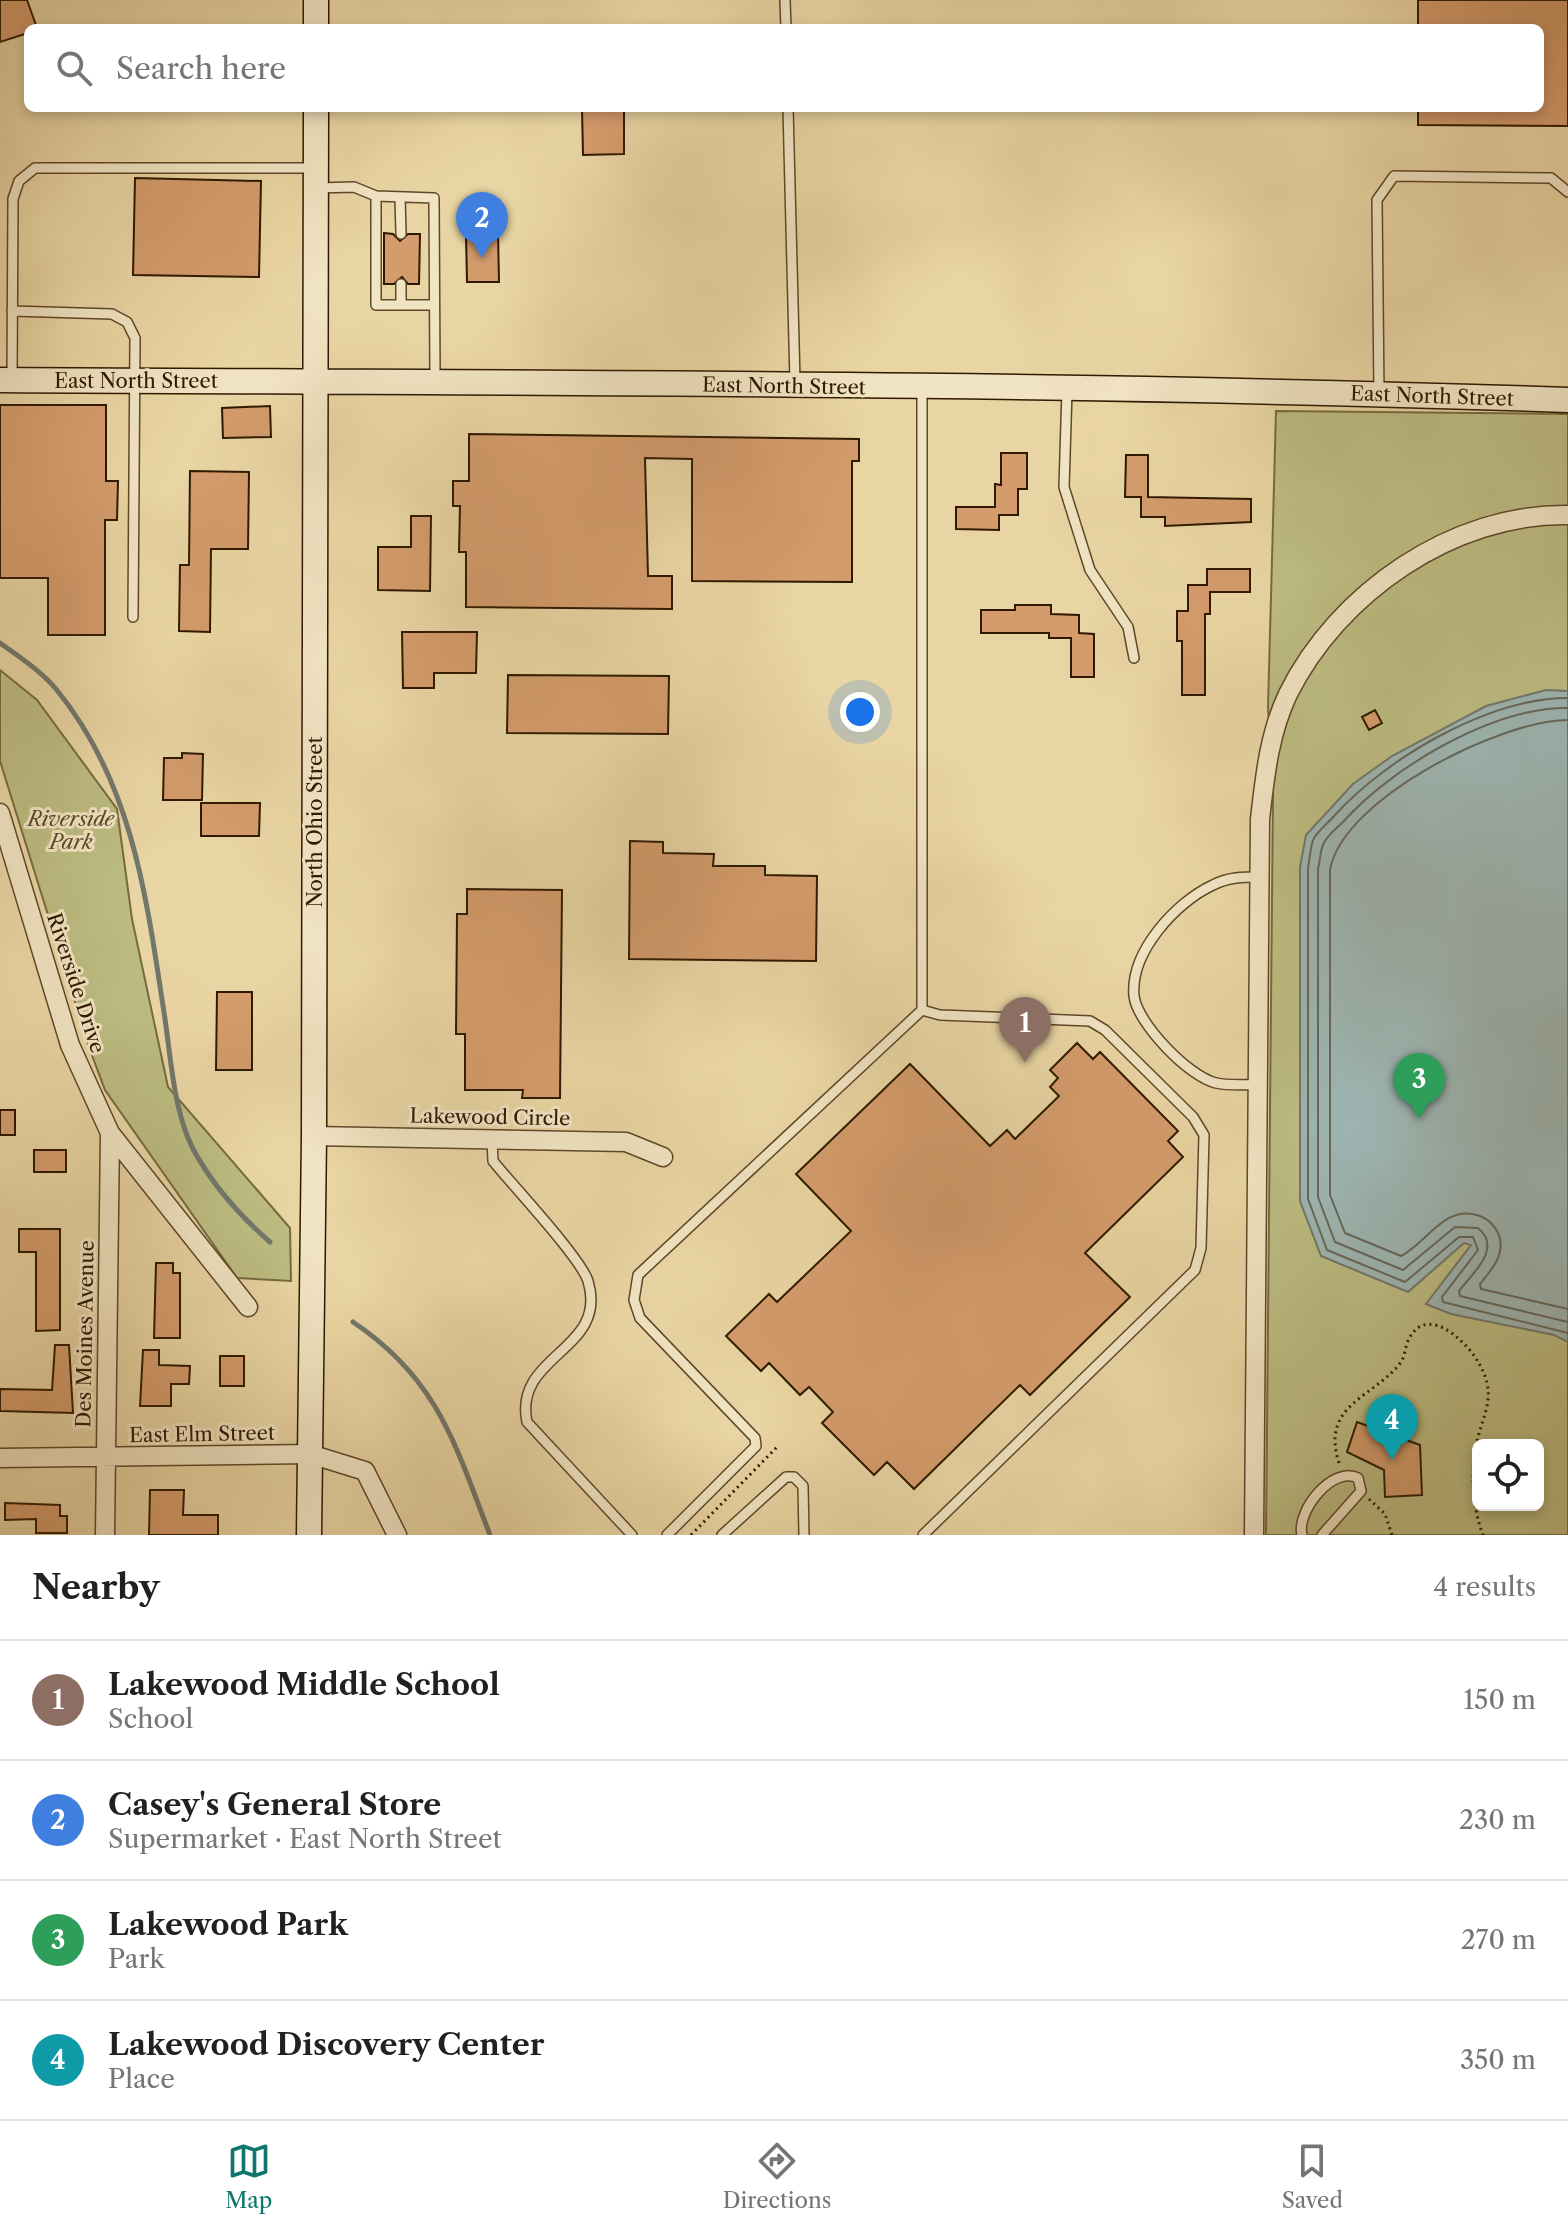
<!DOCTYPE html>
<meta charset="utf-8">
<style>
body{margin:0;font-family:"Libre Caslon Text",serif;background:#f6f6f6;color:#202124}
.controls{position:absolute;right:24px;bottom:24px;display:grid;overflow:hidden;border-radius:12px;box-shadow:0 4px 12px #0003}
.controls button{width:72px;height:72px;display:grid;place-items:center;padding:0;border:0;border-bottom:2px solid #e0e0e0;background:#fff;color:#202124;font:40px sans-serif}
.you{position:absolute;left:860px;top:712px;width:28px;height:28px;margin:-20px;border:6px solid #fff;border-radius:50%;background:#1a73e8;box-shadow:0 0 0 12px #1a73e833}
.badge{display:grid;place-items:center;width:52px;height:52px;border-radius:50%;background:#0f766e;color:#fff;font-size:26px;font-weight:700}
.pin{position:absolute;translate:-50% -66px;filter:drop-shadow(0 2px 4px #0008)}
.pin::after{content:'';position:absolute;top:42px;width:28px;height:24px;background:inherit;clip-path:polygon(0 0,100% 0,50% 100%)}
.list{margin:0;padding:0;list-style:none}
h2{display:flex;justify-content:space-between;align-items:center;height:104px;margin:0;padding:0 32px;font-size:34px}
h2 small{font-size:26px;font-weight:400;color:#757577}
.list li{display:grid;grid-template-columns:52px 1fr auto;gap:24px;align-items:center;box-sizing:border-box;height:120px;padding:0 32px;border-top:2px solid #e0e0e0}
.list b{display:block;font-size:30px;white-space:nowrap}
.list p{margin:0;font-size:26px;white-space:nowrap;color:#757577}
.list em{font-size:26px;font-style:normal;color:#757577}
.icon{flex:none;width:44px;height:44px;fill:none;stroke:currentColor;stroke-width:2;stroke-linecap:round;stroke-linejoin:round}
.map{position:relative;flex:none;width:1568px;height:1535px;overflow:hidden}
.search{position:absolute;background:#fff;box-shadow:0 4px 12px #0003;left:24px;right:24px;top:24px;height:88px;display:flex;align-items:center;gap:20px;box-sizing:border-box;padding:0 28px;border-radius:12px;color:#757577;font-size:30px}
.sheet{height:584px;background:#fff}
nav{display:flex;justify-content:space-around;align-items:center;box-sizing:border-box;height:112px;border-top:2px solid #e0e0e0;background:#fff;font-size:22px;color:#757577}
nav a{display:grid;justify-items:center;gap:4px}
nav .on{color:#0f766e}
.map>svg:first-child{display:block}
.green{fill:#bcbc81;stroke:#766a40;stroke-width:2;fill-rule:evenodd}
.water{fill:#9db5b2;stroke:#71776b;stroke-width:2}
.lines{fill:none;stroke-linecap:round;stroke-linejoin:round}
.shore{stroke:#666759;stroke-width:2}
.stream{stroke:#71776b;stroke-width:5}
.building{fill:#d49c6c;stroke:#2f1900;stroke-width:2}
.lane-casing{stroke:#5e4829;stroke-width:12}
.street-casing{stroke:#5e4829;stroke-width:21}
.secondary-casing{stroke:#2f1900;stroke-width:27}
.path{stroke:#2f1900;stroke-width:3;stroke-dasharray:2 4;stroke-linecap:butt}
.lane{stroke:#f1e4c3;stroke-width:9}
.street{stroke:#f1e4c3;stroke-width:18}
.secondary{stroke:#f1e4c3;stroke-width:24}
.labels{text-anchor:middle;dominant-baseline:central;stroke-width:6;stroke-linejoin:round;paint-order:stroke}
.street-label{font-size:20px;fill:#2f1900;stroke:#f1e4c3}
.park-label{font-size:20px;font-style:italic;fill:#594a27;stroke:#f1e4c3}
</style>
<div class="map">
<svg width="1568" height="1535" viewBox="0 0 1568 1535">
<rect width="100%" height="100%" fill="#e9d5a3"/>
<filter id="stains"><feTurbulence type="fractalNoise" baseFrequency=".0025" numOctaves="4"/><feColorMatrix values="0 0 0 0 .2 0 0 0 0 .09 0 0 0 0 .02 0 0 0 .5 -.17"/></filter>
<radialGradient id="worn" r=".72"><stop offset=".6" stop-color="#630" stop-opacity="0"/><stop offset="1" stop-color="#630" stop-opacity=".3"/></radialGradient>
<path class="green" d="M1276,411L1568,414V1535H1266L1273,793L1268,707ZM1478,1445H1538V1505H1478Z
M0,670L37,700L117,809L132,919L168,1087L290,1228L291,1281L237,1278L105,1090L90,1050L0,761Z"/>
<path class="water" d="M1546,690L1568,691V1342L1554,1335L1451,1314L1426,1304L1471,1245L1464,1243L1408,1292L1321,1256L1300,1201V867L1306,835L1353,784L1392,756L1486,706Z"/>
<g class="lines">
<path class="shore" d="M1568,698C1489,698 1388,757 1335,815C1329,822 1319,830 1314,838C1310,846 1310,859 1308,868V1199L1327,1250L1405,1282L1459,1237H1473L1478,1250L1442,1297L1443,1302L1568,1333
M1568,708C1493,707 1392,767 1343,822C1337,828 1326,836 1323,845C1320,852 1320,862 1318,869V1197L1335,1242L1403,1270L1455,1227L1478,1228C1503,1248 1472,1274 1459,1291L1460,1296L1568,1322
M1568,720C1501,720 1342,799 1330,870V1195L1345,1233L1401,1256C1427,1243 1445,1203 1480,1216C1488,1219 1494,1225 1498,1233C1507,1253 1492,1269 1480,1284L1481,1289L1568,1309"/>
<path class="stream" d="M0,643C18,656 41,671 56,689C134,784 147,902 165,1019C171,1060 174,1112 193,1149C213,1186 239,1215 270,1242
M353,1322C438,1379 455,1444 490,1535"/>
</g>
<path class="building" d="M0,0H27L37,28H28V33L0,42Z
M1418,0H1568V126L1418,125V108H1540V28H1418Z
M582,108H624V154L583,155Z
M135,178L261,181L259,277L133,275Z
M384,233L393,234L400,241L408,234H420L419,284H408L402,277L394,284H384Z
M498,233L499,282H467L466,234Z
M0,405H106V481H118L117,520H105V635H48V578H0Z
M270,406L271,437L223,438L222,408Z
M469,434L859,439V461H852V582L692,581V459L645,458L648,576H672V609L466,607V552H459L460,506H453V481H469Z
M1001,453H1027V489H1018V515H999V530L956,529V507H995V484L1001,485Z
M1126,455H1148V497L1251,499V522L1165,526V517H1141V497H1125Z
M190,471L249,472L248,549H211L210,632L179,631L180,565H189Z
M411,516H431L430,591L378,590V547H411Z
M1207,569H1250V592H1210V614H1205V695H1182V641H1177V611H1188V585H1207Z
M1015,605H1051V614L1079,615V633L1094,634V677H1071V638H1049V633H981V610H1015Z
M402,632H477L476,673H434V688H403Z
M508,675L669,676L668,734L507,733Z
M1375,710L1382,723L1369,730L1362,717Z
M182,753L203,754L202,800H163L164,758H182Z
M201,803H260L259,836H201Z
M630,841L663,842V853L714,854L713,866H765V875L817,876L816,961L629,959Z
M467,889L562,890L560,1098H522L523,1090H465V1034H456L457,914H467Z
M217,992H252V1070H216Z
M1077,1043L1093,1059L1100,1052L1178,1131L1168,1141L1183,1157L1085,1253L1130,1297L1030,1395L1020,1385L914,1489L887,1462L874,1475L822,1423L833,1412L809,1387L800,1395L769,1363L761,1371L726,1336L769,1294L777,1302L851,1231L796,1174L910,1064L990,1146L1007,1130L1015,1139L1059,1096L1050,1087L1058,1078L1050,1070Z
M0,1110H15V1135H0Z
M34,1150H66V1172H34Z
M19,1229H60V1330L36,1331V1252H19Z
M156,1263H173V1273H180V1338H154Z
M55,1345H69L73,1413L0,1411V1389L52,1390Z
M143,1350H159V1365L190,1366L189,1384H171V1406H140Z
M220,1356H244V1386H220Z
M1357,1422L1420,1445L1422,1495L1385,1497L1384,1470L1347,1452Z
M150,1490H184L183,1515H218V1535H149Z
M5,1503L60,1505V1516H67V1533H36V1519L5,1520Z"/>
<g class="lines">
<g class="lane-casing">
<path id="lane" d="M785,0L786,28
M788,108L795,382
M316,188L354,187L376,196L434,198L435,379
M376,196V305H434
M400,197L401,234
M401,305V284
M12,311L112,314L127,322L135,338L133,617
M12,380L13,199L19,181L35,168H315
M1067,390L1064,487L1090,570L1128,627L1134,658
M1379,394L1377,200L1394,176L1551,178L1568,192
M922,1010L940,1015L1090,1021L1105,1030L1193,1117L1204,1135L1201,1248L1195,1270L923,1535
M1259,1085C1245,1084 1229,1086 1216,1083C1189,1077 1137,1023 1134,996C1130,952 1176,902 1213,885C1228,877 1243,877 1261,877
M492,1140L493,1161C513,1186 580,1257 588,1281C609,1351 513,1354 527,1422L632,1535
M667,1535L756,1446L755,1438L640,1318L634,1300L638,1275L922,1010V388
M722,1535L786,1477H794L803,1486L804,1535
M1302,1535C1296,1511 1333,1465 1358,1478L1361,1491L1322,1535"/>
</g>
<g class="street-casing">
<path id="street" d="M0,813L70,1045L110,1133L248,1307
M314,1136L626,1142L663,1157
M0,1458L310,1454L365,1471L397,1535
M105,1535L110,1133
M1254,1535L1260,819C1265,776 1269,734 1288,694C1338,593 1453,513 1568,515"/>
</g>
<g class="secondary-casing">
<path id="secondary" d="M316,0V28
M0,380C523,383 1046,382 1568,400
M309,1535L314,1136L316,108"/>
</g>
<path class="path" d="M1339,1463C1320,1404 1374,1398 1401,1362C1405,1356 1405,1346 1409,1339C1426,1305 1462,1338 1475,1357C1501,1396 1482,1412 1475,1450C1471,1478 1473,1509 1483,1535
M1369,1499L1385,1514L1392,1535
M691,1535L777,1447"/>
<use href="#lane" class="lane"/>
<use href="#street" class="street"/>
<use href="#secondary" class="secondary"/>
</g>
<g class="labels">
<g class="street-label">
<text x="136" y="381">East North Street</text>
<text transform="translate(784 386) rotate(1)">East North Street</text>
<text transform="translate(1432 396) rotate(2)">East North Street</text>
<text transform="translate(315 822) rotate(-90)">North Ohio Street</text>
<text transform="translate(76 983) rotate(72)">Riverside Drive</text>
<text transform="translate(490 1117) rotate(1)">Lakewood Circle</text>
<text transform="translate(85 1334) rotate(-89)">Des Moines Avenue</text>
<text transform="translate(202 1434) rotate(-1)">East Elm Street</text>
</g>
<g class="park-label">
<text x="71" y="819">Riverside<tspan x="71" dy="23">Park</tspan></text>
</g>
</g>
<rect width="100%" height="100%" filter="url(#stains)"/>
<rect width="100%" height="100%" fill="url(#worn)"/>
</svg>
<div class="controls">
<button><svg class="icon" aria-label="locate" viewBox="0 0 24 24"><circle cx="12" cy="12" r="6"/><path d="M12 2v4M12 18v4M2 12h4M18 12h4"/></svg></button>
</div>
<div class="you"></div>
<div class="pin badge" style="left:1025px;top:1063px;background:#8d6e63">1</div>
<div class="pin badge" style="left:482px;top:258px;background:#3f7fe0">2</div>
<div class="pin badge" style="left:1419px;top:1119px;background:#2e9e5b">3</div>
<div class="pin badge" style="left:1392px;top:1460px;background:#0f9aa8">4</div>
<div class="search"><svg class="icon" aria-label="search" viewBox="0 0 24 24"><circle cx="10" cy="10" r="6"/><path d="M15 15l6 6"/></svg>Search here</div>
</div>
<section class="sheet">
<h2>Nearby<small>4 results</small></h2>
<ul class="list">
<li><span class="badge" style="background:#8d6e63">1</span><div><b>Lakewood Middle School</b><p>School</p></div><em>150 m</em></li>
<li><span class="badge" style="background:#3f7fe0">2</span><div><b>Casey's General Store</b><p>Supermarket · East North Street</p></div><em>230 m</em></li>
<li><span class="badge" style="background:#2e9e5b">3</span><div><b>Lakewood Park</b><p>Park</p></div><em>270 m</em></li>
<li><span class="badge" style="background:#0f9aa8">4</span><div><b>Lakewood Discovery Center</b><p>Place</p></div><em>350 m</em></li>
</ul>
</section>
<nav>
<a class="on"><svg class="icon" aria-label="map" viewBox="0 0 24 24"><path d="M3 6l6-2 6 2 6-2v14l-6 2-6-2-6 2zM9 4v14M15 6v14"/></svg>Map</a>
<a><svg class="icon" aria-label="directions" viewBox="0 0 24 24"><path d="M12 3l9 9-9 9-9-9zM9 14v-3h6M13 9l2 2-2 2"/></svg>Directions</a>
<a><svg class="icon" aria-label="saved" viewBox="0 0 24 24"><path d="M7 4h10v16l-5-4-5 4z"/></svg>Saved</a>
</nav>
